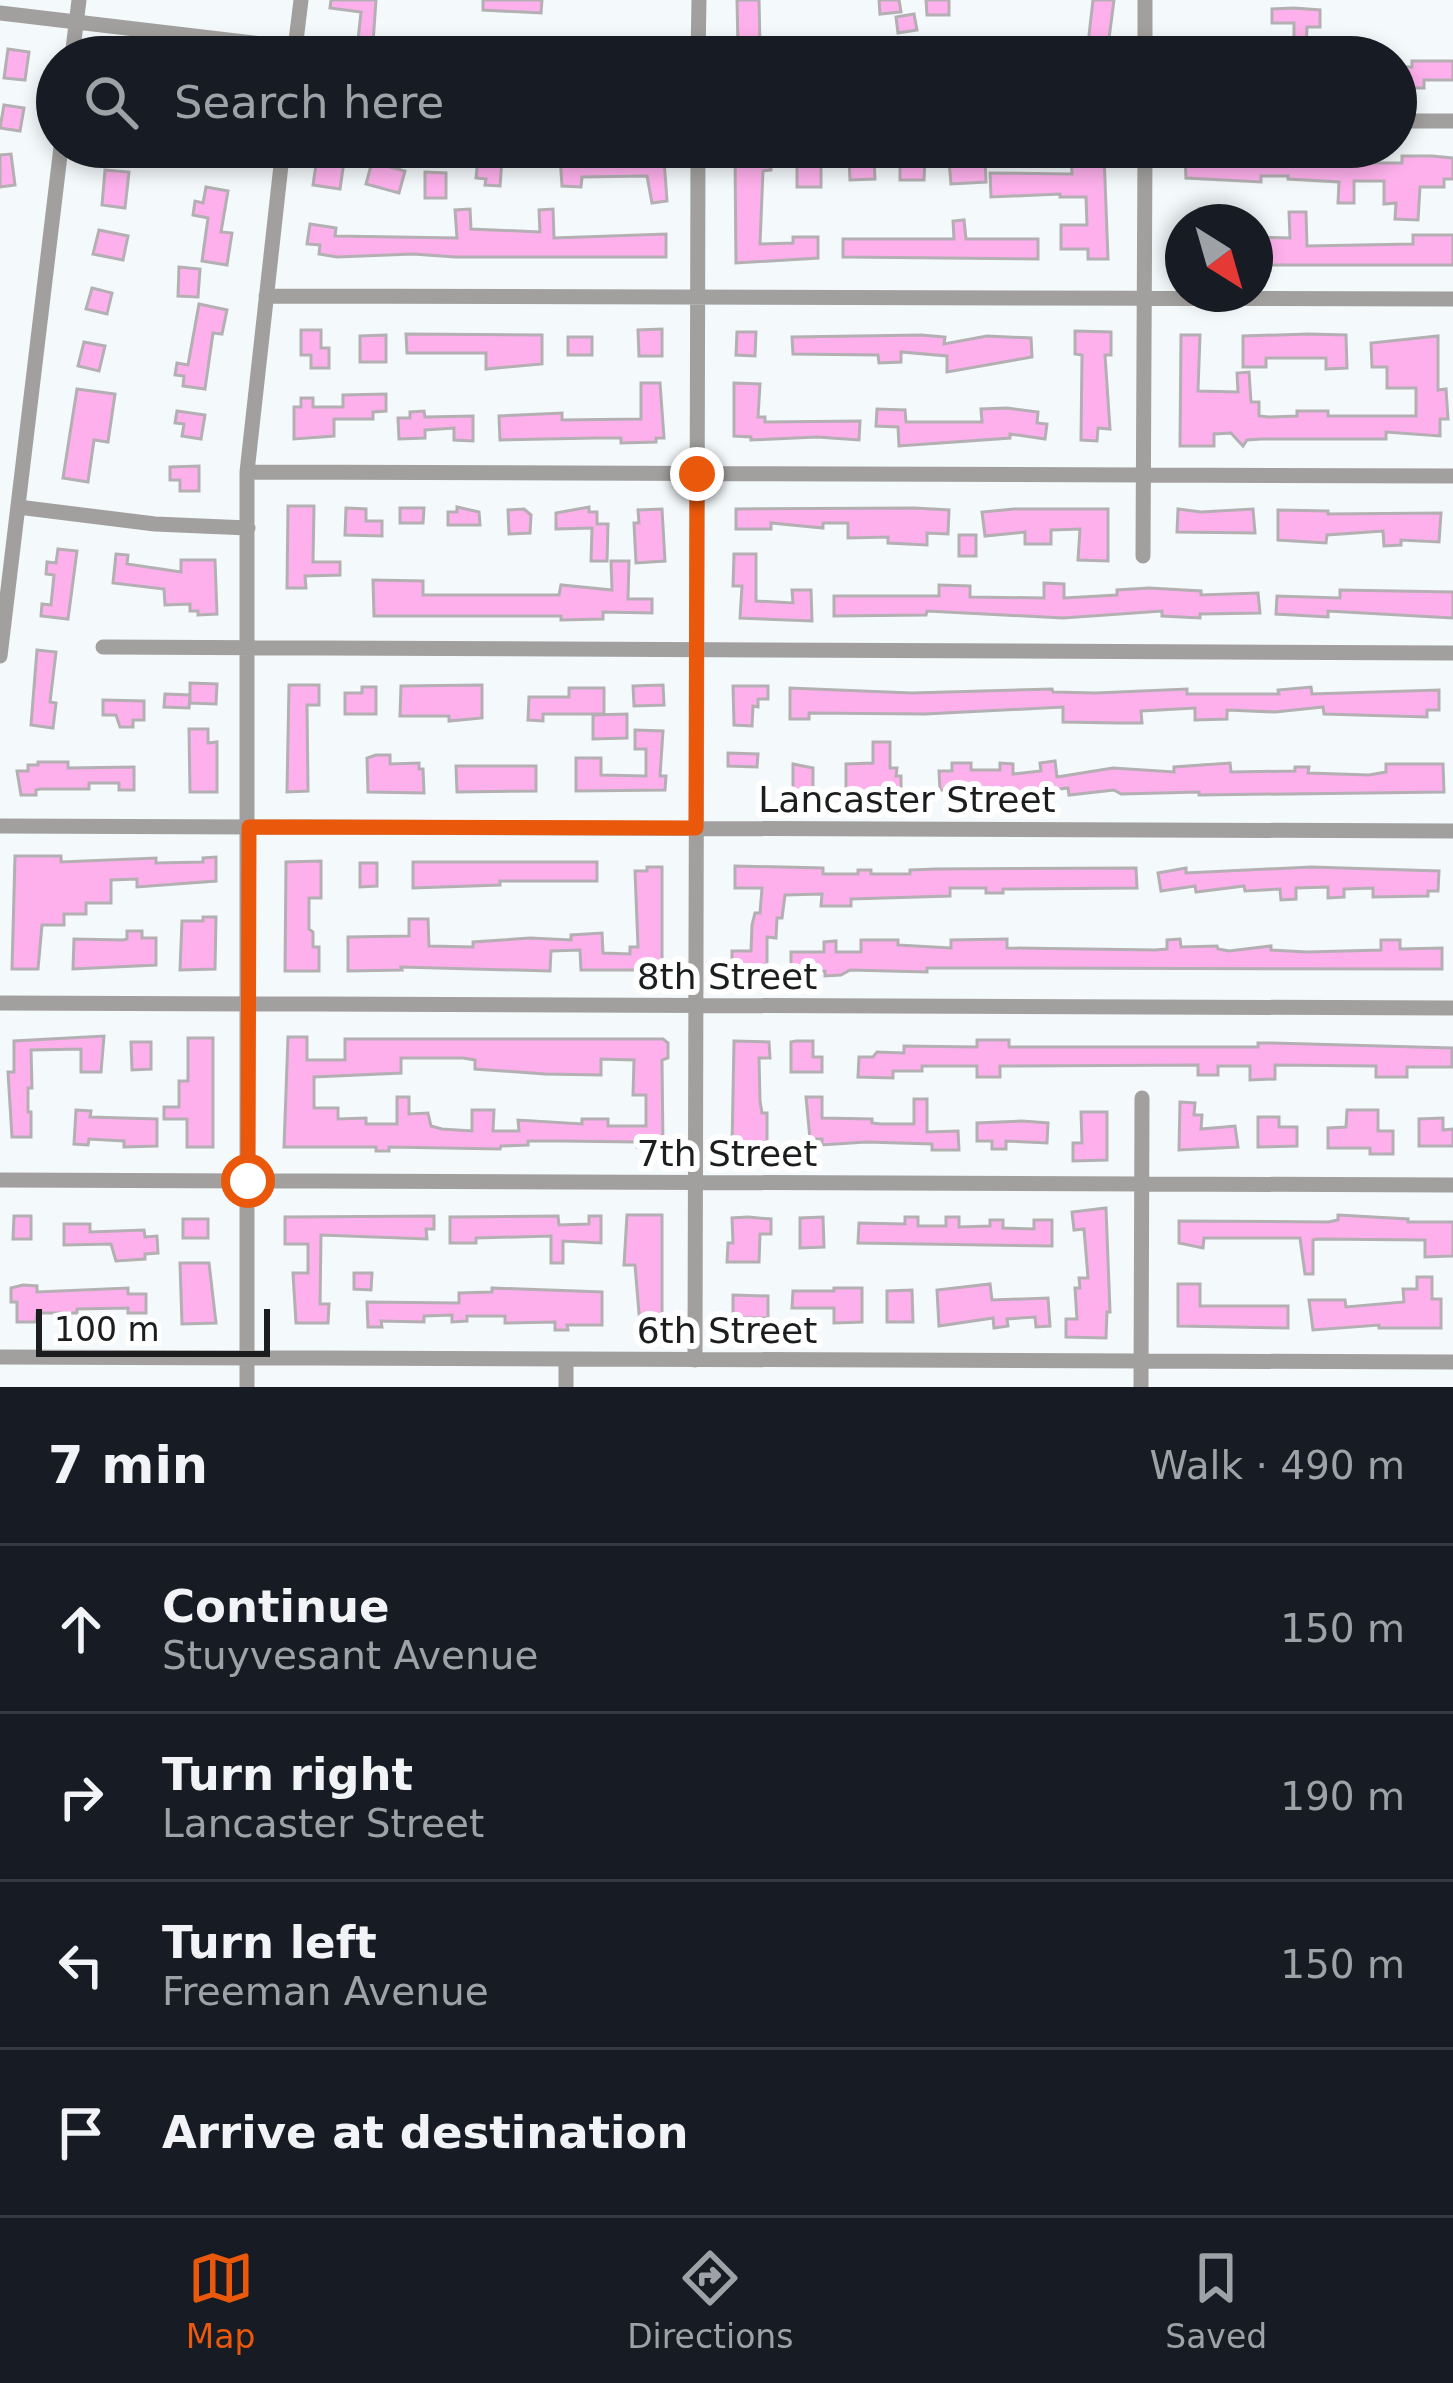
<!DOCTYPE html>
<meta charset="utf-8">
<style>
body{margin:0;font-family:"DejaVu Sans",sans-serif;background:#20242c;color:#f1f3f6}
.compass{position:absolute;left:1165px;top:204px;width:108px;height:108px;border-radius:50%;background:#171b24;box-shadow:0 6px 18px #0003;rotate:143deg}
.scale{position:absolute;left:36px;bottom:30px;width:234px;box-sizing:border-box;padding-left:12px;border:6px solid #1b1d1e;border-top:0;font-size:33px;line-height:42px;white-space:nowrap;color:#1b1d1e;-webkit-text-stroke:9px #fff;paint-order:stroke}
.stop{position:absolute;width:36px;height:36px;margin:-27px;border:9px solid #ea580c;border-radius:50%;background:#fff}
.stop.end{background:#ea580c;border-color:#fff;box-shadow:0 3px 12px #0008}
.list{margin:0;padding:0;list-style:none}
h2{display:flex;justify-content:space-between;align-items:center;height:156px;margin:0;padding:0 48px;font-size:51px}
h2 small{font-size:39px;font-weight:400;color:#9ea1a6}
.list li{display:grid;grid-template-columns:78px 1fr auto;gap:36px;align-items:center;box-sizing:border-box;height:168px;padding:0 48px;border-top:3px solid #363941}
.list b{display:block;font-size:45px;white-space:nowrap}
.list p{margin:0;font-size:39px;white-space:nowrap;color:#9ea1a6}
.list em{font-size:39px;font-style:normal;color:#9ea1a6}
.icon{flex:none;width:66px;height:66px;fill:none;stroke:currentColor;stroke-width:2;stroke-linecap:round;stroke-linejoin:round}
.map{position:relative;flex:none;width:1453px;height:1387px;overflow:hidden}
.search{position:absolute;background:#171b24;box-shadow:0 6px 18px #0003;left:36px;right:36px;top:36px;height:132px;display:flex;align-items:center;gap:30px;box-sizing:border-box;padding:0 42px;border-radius:66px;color:#9ea1a6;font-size:45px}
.sheet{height:828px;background:#171b24}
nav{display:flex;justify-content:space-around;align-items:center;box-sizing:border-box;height:168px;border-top:3px solid #363941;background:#171b24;font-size:33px;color:#9ea1a6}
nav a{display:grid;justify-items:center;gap:6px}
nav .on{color:#ea580c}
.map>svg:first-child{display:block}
.building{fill:#feb0ec;stroke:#b3afb2;stroke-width:3;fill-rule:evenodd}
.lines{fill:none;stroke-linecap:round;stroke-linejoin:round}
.minor{stroke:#a1a09e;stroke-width:15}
.route{stroke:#ea580c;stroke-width:15}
.labels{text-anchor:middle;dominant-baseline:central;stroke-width:12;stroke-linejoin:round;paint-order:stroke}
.street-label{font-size:36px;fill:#1b1d1e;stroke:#fff}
</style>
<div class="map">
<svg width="1453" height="1387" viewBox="0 0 1453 1387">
<rect width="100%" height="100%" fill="#f4f9fc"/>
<path class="building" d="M331,0H376L372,57L332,53L333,38L358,40L361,12L330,8Z
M483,0H542L541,13L483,10Z
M737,0H759L760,47H738Z
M879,0H899L901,12L880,14Z
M926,0H949V15H927Z
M1093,0H1114L1108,46L1088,44Z
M1294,8L1320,10V27H1307L1306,52H1294V23H1272V9Z
M914,14L917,30L898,33L896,17Z
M8,49L29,52L25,80L4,78Z
M1412,61H1453V80H1424V88H1396V67H1412Z
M4,105L24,108L20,131L0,128Z
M224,147H247L245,162L223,160Z
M145,150L185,154L184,166L144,162Z
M318,151L345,155L340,189L313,185Z
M11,154L15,185L0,187V155Z
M770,154L771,170L763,171L760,244L793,243V237H818V258L736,263L735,157Z
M1104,154L1108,259H1088V249H1061V225H1087L1086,197H1060V194L991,197L990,173L1072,174L1071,156Z
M560,156L625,159V163L664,159L667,201L652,203L647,176L582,177L581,187L562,186Z
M1215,156L1216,165H1239V159H1271V163H1402V156H1432L1453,158V179H1444V187H1420L1418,220L1395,219L1396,203L1384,204V181H1354V203H1338L1339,182L1288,179V176H1261V182L1186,178L1185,157Z
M874,158L875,179L850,180L849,160Z
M900,158L925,159L924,180H900Z
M478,159L502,160L500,186L485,185L486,179L476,178Z
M797,159H821V187H797Z
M985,159L986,182L951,184L949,161Z
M372,162L405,171L399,193L366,184Z
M105,170L129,172L125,208L102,205Z
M425,172L446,173V198H425Z
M206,187L228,191L221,232L232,233L227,265L202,261L208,218L193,215L195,201L203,203Z
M470,209L471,229L540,232L539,210L553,209L554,238L666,234V257H455L413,254L337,257L319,254L320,245L307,244L310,224L336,228L335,236L457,238L455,210Z
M1289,212H1306L1307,246L1413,244V235H1453V265H1255V237L1290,238Z
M964,220L966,239H1038V259L843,257V239H954L953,221Z
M99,230L128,236L123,260L93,254Z
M179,267L200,269L198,297L178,296Z
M92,288L112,293L107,314L86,309Z
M199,304L227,310L222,334L213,333L205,389L183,386L184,376L175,375L177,363L188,365Z
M662,329V356H639L638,330Z
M301,330H321V348H329V368H311V355H301Z
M1075,331L1111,332V355H1105L1110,429L1098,428L1097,441L1081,440L1082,355L1075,354Z
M737,332H756L755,356L736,355Z
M406,334L542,335V364L486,369V353H407Z
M1309,334L1346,335L1347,368L1326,369V358H1266V367H1243V336Z
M386,335V362H360V336Z
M921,335L945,337L944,344L987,336L1031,338L1032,357L947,372V356L901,352V362L879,363L878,355L793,354L792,337Z
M1181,335H1200L1198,391L1238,392L1237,373L1249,372L1251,402H1259V416L1269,417L1297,416V411H1328V416H1416V388H1387V367H1372L1371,343L1438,336V390L1446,389L1448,419H1440V436L1386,432V439H1261L1247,440L1243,446L1231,433L1214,434V446H1180Z
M568,337H592V355H568Z
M84,342L105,346L99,371L78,366Z
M641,383H660L664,438H656V442L621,443V438H596L500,440L499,416L562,413V420L641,419Z
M734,383L760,384L758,417H765V422L860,421L859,440L817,437L751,440V437L734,436Z
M77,389L115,394L108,442L94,440L88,482L63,478Z
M386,394V411L373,412V419H334V436L294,439V407H301V398H313V407H343V395Z
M1007,408L1038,412L1037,423L1047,424L1045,439L1010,434V438L899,446L898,427L876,426L877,409L905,410L906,422H982L981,409Z
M177,411L205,415L201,439L182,436L184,424L175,423Z
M424,411L425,417L473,416V441L454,440V428L425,430V438L399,439L398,418H410V412Z
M199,466V491H180V480H170V467Z
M288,506H314L313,562H340V575L305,576L306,588H287Z
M457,507L479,512L480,525H448V512H457Z
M589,507V512H597V524H608L607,561H591L592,528L556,529V513Z
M346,508L366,509V521H382V536L345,535Z
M400,508H424L423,523H400Z
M914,508L949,510L948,534L927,533V545L888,543V537L848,538V523H823V528L771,523V529H736V509Z
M524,509L531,515L530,533L509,534L508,510Z
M662,509L665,561L636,563L634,523H639L638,510Z
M1014,509H1108V561L1078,560L1080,529L1051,530V544H1025V532L985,536L982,512Z
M1178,509L1201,512L1253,509L1255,533L1177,532Z
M1278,510L1328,511V514L1441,513L1439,542L1401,540V545L1384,546L1383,531L1327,535L1326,543L1278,540Z
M959,535H976V556H959Z
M58,549L77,551L68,619L41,616L42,604L51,605L54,575L46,574L47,562L56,563Z
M116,554L128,555L127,564L181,572V560H215L217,614L198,615V611H190V604L165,605L164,589L113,583Z
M734,554H756V601L793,603L792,590H811L812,621L740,618L742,586H733Z
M611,561H629L628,599H652V613L603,612V619L561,620V616H374L373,580L423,581V595H559L561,585L612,590Z
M1044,583L1064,584V598L1117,595V590L1149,588L1201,591V595L1258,593L1260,613L1200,614V618L1162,616V611L1063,618L927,611L926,615L834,616V596H939V585L970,586V597L1044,598Z
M1340,590L1453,592V618L1328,611V617L1276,614L1277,596L1340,598Z
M37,650L56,652L50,702L56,703L53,728L31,725Z
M190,683L217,684L216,704L190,703Z
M289,685H319V705H307L308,791L287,792Z
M482,685V718L449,721V716H400L401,686Z
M663,685L664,705L634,706L633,686Z
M733,686H768V699H758V707L753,706L752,726L734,725Z
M362,687H376V714H345V693H362Z
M1311,687L1312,694L1439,690V710H1427V717L1324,714L1323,707L1275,712L1227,710V719L1195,720V708L1141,711L1142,723H1118L1063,722V707L925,714L809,713V719H790V688L912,693L1052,689L1053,692L1096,693L1187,689V694H1279L1278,690Z
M569,688H604V714H543V721L528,720L529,697H569Z
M165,694L190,695L189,708L164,707Z
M103,700L144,701V720H133V727H120L116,715H103Z
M627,714V738L593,739V715Z
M189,729H208V743L217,742V792H190Z
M635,730L663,731L660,776H666L665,790L576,791V758H601V775L646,776V749H635Z
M873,742H890V768H897L896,776H901V793L846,795V764L873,763Z
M728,753L758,754L757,767L728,766Z
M376,755H390V764L419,763V769H423L424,793L368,792L367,758Z
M1055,761L1057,777L1113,768L1174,772V767L1230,763L1231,772L1295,771V767H1309L1308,773L1369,775L1386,772V764H1443L1444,792L1199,795V792L1121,794L1114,790L1069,795L1068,788L1027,793L940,790L939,771H952V763H971V770H1000V763L1013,764V774L1041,771L1040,763Z
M38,762H68V768L134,767V790H119V783H89V789H40L36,790V795H21L17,771H28V765H38Z
M793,764L813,768V796H793Z
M456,766H536V791L457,792Z
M15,856H61V862L156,858V863L203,862V858L216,857V881L137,887V879L111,880V903H86V914H64V925H42L38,969H12Z
M321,861V898H309V929L313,932V947H319V971H285L286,862Z
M413,862H597V881H500V885L413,888Z
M360,863H377V886L360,887Z
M735,866L823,868V874H858V870H871V874H910V870L936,869L1136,868L1137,888L1003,889V893H986V888H950V896L851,899V906H821L822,894L785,895L782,918H777L776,938L767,937V972H732V951H751L752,925L755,913H760L762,888H735Z
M647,867H662V970H581L580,950L551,951L550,971L401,967L402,970L348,971V937L409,936V919H428L429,946L473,947V942L530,938L571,940V935L602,933L603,953L630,954V947H638L635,871H647Z
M1311,867L1439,871L1438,891H1428V896L1373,897V888L1344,889V897L1328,898V887L1296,888V899L1281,900L1280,889L1245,891L1244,886L1196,892L1195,886L1161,891L1158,873L1186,868V873Z
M203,917H216L215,969L180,970L182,921H203Z
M127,931H142V938H156V965L73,969L74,939L123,940L127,939Z
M1007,939V948L1155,950L1167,949V940L1180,939L1181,947L1217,946L1218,949L1229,951L1271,946V950L1307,952L1381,950V940H1400V949L1442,948V969L970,968H927V972L850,970L841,975L825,976V971H791V952H824V942L836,941V952H861V940H898V945L951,948V940Z
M104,1036L101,1072H81V1049L31,1050L32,1088H28V1112H31V1137H12L8,1072H14V1041Z
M288,1037H307V1060H345V1039H663L668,1043V1058L662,1060L663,1147H637V1142L562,1141H528V1145L501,1146L500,1149L389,1147V1151H376V1147H284ZM401,1058H463L475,1060V1069L545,1074L601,1075V1059L634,1060L633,1095H646V1126H608V1119H582V1124L518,1120L519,1131H493L494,1110H472V1131L442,1129L431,1126L428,1113L409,1114V1097H397V1124H366V1118L338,1119V1108H314V1077L401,1073Z
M188,1038H213V1147H187V1119H164V1107H179V1081H188Z
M977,1040H1009V1047H1258V1043H1272L1452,1048V1067H1407V1077H1376V1066L1275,1065V1079L1250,1080V1066H1218V1075H1198V1065L1009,1066H1000V1077H977V1066H922V1071H893V1078L858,1077L859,1057H873L877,1052L904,1053V1046L977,1047Z
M734,1041L769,1042L770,1058H759L760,1101L762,1113H767V1148H732Z
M796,1041H813V1057H822V1072H791V1042Z
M131,1042H151V1069L132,1070Z
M806,1097H822V1118L872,1119V1123L881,1124H914V1099H927V1132L958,1131L959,1150H932V1144L866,1142L822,1145V1139H810Z
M1180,1102L1195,1103L1194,1115H1202L1201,1129L1235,1126L1238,1147L1179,1150Z
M76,1110L91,1111L90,1117L157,1119V1146L124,1147V1141L89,1139L88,1145L74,1144Z
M1347,1110H1378V1131H1393V1154H1370V1148H1328V1128L1346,1127Z
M1081,1112H1107V1160L1073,1161V1143H1082Z
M1258,1117H1279V1127H1297V1146L1258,1147Z
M1443,1118V1130L1453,1129V1146H1419V1119Z
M1022,1121L1048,1123L1047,1143L1006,1141V1149H992V1141H977V1123Z
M1106,1208L1110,1312H1107L1106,1338L1066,1337V1319H1077L1075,1288H1080L1079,1278H1088L1084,1229L1074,1230L1072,1212Z
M627,1215H662V1324L640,1325L635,1265H624Z
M1338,1215L1408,1219V1222H1453V1256L1425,1257V1240L1317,1239L1313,1240V1274H1305L1300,1238H1204L1203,1248L1179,1243V1221L1328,1222L1338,1220Z
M14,1216H31V1239H13Z
M434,1216V1229H426L427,1239L321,1235L320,1304H329L328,1323H296L293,1273H308V1244H285V1217Z
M558,1216L559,1225L589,1224V1216H601V1243L563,1241V1263H551V1236L476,1238V1243H450V1217Z
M748,1217L771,1219V1234H760L759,1262H727L728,1243H733L732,1218Z
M823,1217L824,1247L800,1248V1218Z
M905,1217H918V1226H946V1217H959V1227L990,1226V1220H1003V1228L1034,1229V1220H1052V1246L858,1243L859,1223L905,1224Z
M183,1219H208V1238H183Z
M64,1224H90V1232L144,1230L145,1237L157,1236L158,1253L145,1254V1259L116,1261L111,1244L64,1245Z
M180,1263H209L216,1323L182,1324Z
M354,1273H372L371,1290L354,1289Z
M1417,1277H1432V1299H1441V1328H1379V1325L1313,1330L1309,1300H1345L1346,1307L1404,1302L1403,1289H1417Z
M990,1284L992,1300L1048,1298L1050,1326L1036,1327L1035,1317L1007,1319L1008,1326L994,1328L993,1318L939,1326L937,1290Z
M1178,1284H1200V1306H1288V1328L1178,1326Z
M23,1285L37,1286V1292L128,1288V1294H146V1313H128V1308L77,1309V1313H37L36,1322H17V1302H11V1288Z
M492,1288L602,1292V1325H567L568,1330H555V1322L505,1323V1316H467V1321L452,1322V1315L424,1316V1322L381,1321L382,1327H368L367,1302L459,1303V1293L492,1292Z
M834,1288H862V1322L834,1323V1308H792L793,1291H834Z
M912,1290L913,1322H887V1291Z
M733,1295L768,1296V1318H733Z"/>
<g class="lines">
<path class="minor" d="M0,13L295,48
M72,57L79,0
M294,57L301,0
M698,57L699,0
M1145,57V0
M1396,121H1453
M266,296L1453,299
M247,472L1453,476
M18,507L155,524L248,528
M1143,556L1145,147
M103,647L1453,653
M0,656L61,147
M0,826L1453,831
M0,1003L1453,1008
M0,1180L1453,1185
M0,1357L1453,1362
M695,1360L698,147
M247,1387V472L283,147
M566,1387V1360
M1141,1387L1142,1098"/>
</g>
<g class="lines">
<path class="route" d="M248,1181L249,827L696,828L697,474"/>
</g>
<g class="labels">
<g class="street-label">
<text x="907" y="799">Lancaster Street</text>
<text x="727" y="976">8th Street</text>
<text x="727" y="1153">7th Street</text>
<text x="727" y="1330">6th Street</text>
</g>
</g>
</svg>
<svg class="compass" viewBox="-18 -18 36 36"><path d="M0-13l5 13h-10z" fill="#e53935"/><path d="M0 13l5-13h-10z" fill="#9ea1a6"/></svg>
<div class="scale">100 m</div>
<div class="stop" style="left:248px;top:1181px"></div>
<div class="stop end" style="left:697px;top:474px"></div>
<div class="search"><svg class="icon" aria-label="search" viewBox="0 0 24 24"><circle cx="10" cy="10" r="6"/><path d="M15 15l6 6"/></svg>Search here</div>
</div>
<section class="sheet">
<h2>7 min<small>Walk · 490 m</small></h2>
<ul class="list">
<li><svg class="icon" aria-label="ahead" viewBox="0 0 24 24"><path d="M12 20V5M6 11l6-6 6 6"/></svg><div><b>Continue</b><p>Stuyvesant Avenue</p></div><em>150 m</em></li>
<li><svg class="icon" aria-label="right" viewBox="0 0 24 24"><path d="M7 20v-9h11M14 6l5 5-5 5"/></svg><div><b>Turn right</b><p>Lancaster Street</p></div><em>190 m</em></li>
<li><svg class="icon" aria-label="left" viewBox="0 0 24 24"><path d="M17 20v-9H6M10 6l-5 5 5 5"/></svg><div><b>Turn left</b><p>Freeman Avenue</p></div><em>150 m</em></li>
<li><svg class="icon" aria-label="arrive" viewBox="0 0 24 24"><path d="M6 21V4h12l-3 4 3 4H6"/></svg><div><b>Arrive at destination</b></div></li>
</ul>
</section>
<nav>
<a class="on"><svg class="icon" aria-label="map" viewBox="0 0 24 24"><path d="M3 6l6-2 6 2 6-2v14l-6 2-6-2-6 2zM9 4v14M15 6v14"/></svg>Map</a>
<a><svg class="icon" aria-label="directions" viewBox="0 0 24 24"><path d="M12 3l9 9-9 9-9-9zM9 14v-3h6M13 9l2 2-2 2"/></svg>Directions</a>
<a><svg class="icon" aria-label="saved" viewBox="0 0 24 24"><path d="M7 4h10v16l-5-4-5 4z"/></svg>Saved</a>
</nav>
